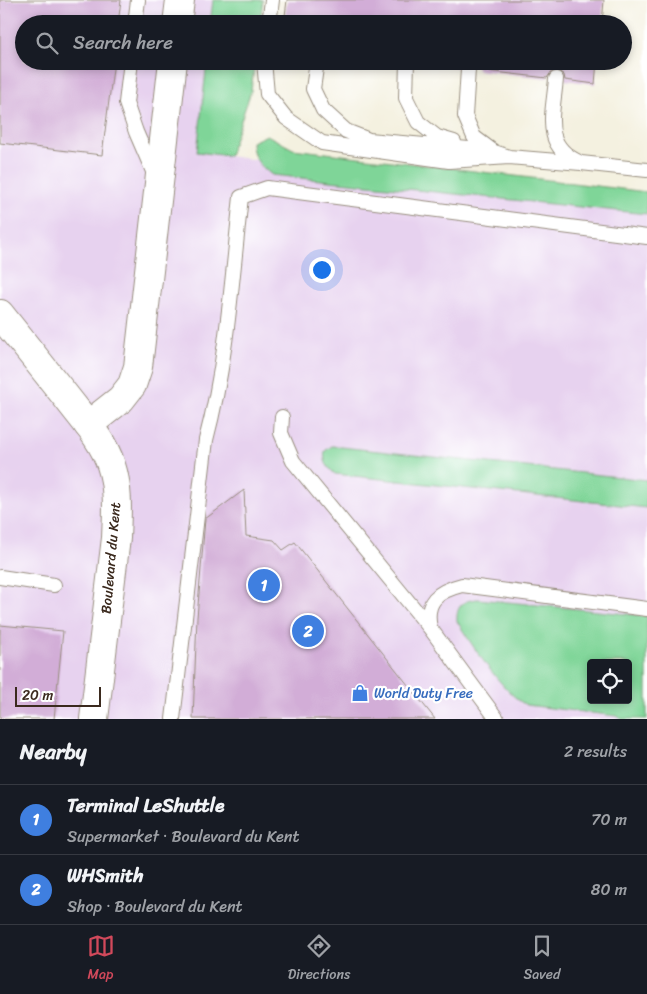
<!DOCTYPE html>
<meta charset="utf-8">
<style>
body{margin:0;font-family:Sriracha,sans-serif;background:#20242c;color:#f1f3f6}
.controls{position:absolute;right:15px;bottom:15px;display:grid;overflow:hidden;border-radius:5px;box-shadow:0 2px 8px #0003}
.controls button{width:45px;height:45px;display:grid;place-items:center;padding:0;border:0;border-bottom:1px solid #363941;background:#171b24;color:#f1f3f6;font:25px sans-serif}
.scale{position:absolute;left:15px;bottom:12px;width:86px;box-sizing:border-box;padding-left:5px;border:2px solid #3b2a1e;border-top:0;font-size:14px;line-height:18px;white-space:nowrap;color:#3b2a1e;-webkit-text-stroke:4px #fff;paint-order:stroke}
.you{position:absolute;left:321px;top:269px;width:18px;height:18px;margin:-12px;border:4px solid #fff;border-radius:50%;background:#1a73e8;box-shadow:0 0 0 8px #1a73e833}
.badge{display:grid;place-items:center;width:32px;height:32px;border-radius:50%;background:#d1495b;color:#fff;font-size:16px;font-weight:700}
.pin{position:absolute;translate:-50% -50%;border:2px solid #fff;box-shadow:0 1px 5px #0006}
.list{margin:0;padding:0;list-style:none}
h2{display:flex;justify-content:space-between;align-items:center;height:65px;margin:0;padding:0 20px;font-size:21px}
h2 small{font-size:16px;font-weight:400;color:#9ea1a6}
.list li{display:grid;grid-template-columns:32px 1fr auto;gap:15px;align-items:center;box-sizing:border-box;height:70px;padding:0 20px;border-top:1px solid #363941}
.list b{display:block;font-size:19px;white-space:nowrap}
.list p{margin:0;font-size:16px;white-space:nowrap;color:#9ea1a6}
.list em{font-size:16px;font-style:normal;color:#9ea1a6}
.icon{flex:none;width:28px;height:28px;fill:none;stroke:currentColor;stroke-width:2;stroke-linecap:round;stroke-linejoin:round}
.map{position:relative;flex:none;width:647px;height:719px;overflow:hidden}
.search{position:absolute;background:#171b24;box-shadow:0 2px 8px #0003;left:15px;right:15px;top:15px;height:55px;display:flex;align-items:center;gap:12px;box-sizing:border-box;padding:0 18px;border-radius:28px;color:#9ea1a6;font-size:19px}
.sheet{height:205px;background:#171b24}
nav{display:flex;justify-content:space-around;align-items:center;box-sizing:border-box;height:70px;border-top:1px solid #363941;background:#171b24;font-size:14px;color:#9ea1a6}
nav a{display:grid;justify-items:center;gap:2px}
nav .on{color:#d1495b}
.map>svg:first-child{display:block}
.built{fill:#e7d2ef;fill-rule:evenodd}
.green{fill:#7fd598;stroke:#5d805b;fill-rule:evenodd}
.building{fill:#d2add7}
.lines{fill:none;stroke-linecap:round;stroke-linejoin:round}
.service-casing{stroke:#988e7f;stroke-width:16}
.minor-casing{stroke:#988e7f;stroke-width:30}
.tertiary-casing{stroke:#988e7f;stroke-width:30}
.service{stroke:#fff;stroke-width:14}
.minor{stroke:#fff;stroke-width:28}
.tertiary{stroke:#fff;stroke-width:28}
.labels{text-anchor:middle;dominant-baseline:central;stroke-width:4.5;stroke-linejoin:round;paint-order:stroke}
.street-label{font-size:14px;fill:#3b2a1e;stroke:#fff}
.shop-label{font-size:14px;fill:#366cbe;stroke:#fff;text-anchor:start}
</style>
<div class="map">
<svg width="647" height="719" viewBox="0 0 647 719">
<rect width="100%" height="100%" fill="#fff"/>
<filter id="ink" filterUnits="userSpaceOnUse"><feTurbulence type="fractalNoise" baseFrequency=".02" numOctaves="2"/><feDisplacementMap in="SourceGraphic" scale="10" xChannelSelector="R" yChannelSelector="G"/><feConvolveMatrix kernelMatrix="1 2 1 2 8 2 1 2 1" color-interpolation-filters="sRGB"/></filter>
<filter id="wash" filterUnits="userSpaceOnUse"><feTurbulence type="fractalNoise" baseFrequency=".0096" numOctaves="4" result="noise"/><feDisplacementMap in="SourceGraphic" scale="20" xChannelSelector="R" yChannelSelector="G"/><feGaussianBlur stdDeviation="1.12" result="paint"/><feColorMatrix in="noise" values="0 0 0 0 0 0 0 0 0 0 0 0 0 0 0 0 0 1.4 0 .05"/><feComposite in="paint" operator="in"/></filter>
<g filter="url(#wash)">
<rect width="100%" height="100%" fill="#f4f1e0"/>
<path class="built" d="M0,0H214L211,24H24V61H207L197,152L647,211V719H0ZM591,663H628V700H591Z"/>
<path class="green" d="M213,0H263L260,24H210Z
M207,61H255L251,91L229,156L197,152Z
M267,135L293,149L647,192V214L272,175C260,166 252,158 252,142Z
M332,446L647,480V508L335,474C327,467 323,461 325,451Z
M478,599L647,616V719H621L616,716L526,705C503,693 471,644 457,621C456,606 463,600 478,599ZM591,663H628V700H591Z"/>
<g id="blocks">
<path class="building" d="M0,0H121L118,24H24V61H114L102,155L0,143Z
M287,0H604L602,24H284Z
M416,61H464L459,68Z
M472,61H597L595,84L565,80L564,75L557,70L552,71L547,78L477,70L476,65Z
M244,490L246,536L274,540L283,550L295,542L435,719H193L197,618L205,519Z
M0,625L63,631L54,719H0Z"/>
</g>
</g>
<g filter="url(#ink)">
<use href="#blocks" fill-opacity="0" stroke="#988e7f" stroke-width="1"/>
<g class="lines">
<g class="service-casing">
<path id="service" d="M135,24L138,0
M269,24L272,0
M131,61L126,103L136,132L155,176
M264,61L267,94L286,118L322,143L449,161L509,157
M317,61L313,89L323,110L346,131L369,140L491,151
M407,61L406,98L418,122L437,137L454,142
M468,69L465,116L474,137L494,152L509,157L581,163
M556,79C553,115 541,146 581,163L647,170
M282,417L281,433L293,461L430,628L497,719
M0,577L54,585
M430,628C424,601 438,591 462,585L647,609
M173,719L206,440C227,361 232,278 241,197L267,188L647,237"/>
</g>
<g class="minor-casing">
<path id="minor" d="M177,24L180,0
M88,425L121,399L132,385L138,367L173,61"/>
</g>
<g class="tertiary-casing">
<path id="tertiary" d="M0,314C22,342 45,370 67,398C83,419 103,440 111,465C119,489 117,513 116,538L94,719"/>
</g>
<use href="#service" class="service"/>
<use href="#minor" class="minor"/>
<use href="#tertiary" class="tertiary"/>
</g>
</g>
<defs>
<g id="shop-bare" transform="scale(1.35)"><path d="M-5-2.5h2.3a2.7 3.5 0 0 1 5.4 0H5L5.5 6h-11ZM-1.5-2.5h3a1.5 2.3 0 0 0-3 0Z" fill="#3f7fe0" stroke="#fff" stroke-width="2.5" paint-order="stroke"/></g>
</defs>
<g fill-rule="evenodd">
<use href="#shop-bare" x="360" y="693"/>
</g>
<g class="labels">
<g class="street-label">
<text transform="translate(111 558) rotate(-85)">Boulevard du Kent</text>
</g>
<g class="shop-label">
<text x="374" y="693">World Duty Free</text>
</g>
</g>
</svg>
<div class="controls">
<button><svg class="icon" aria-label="locate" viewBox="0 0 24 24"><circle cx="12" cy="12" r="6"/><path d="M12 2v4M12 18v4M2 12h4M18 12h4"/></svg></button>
</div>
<div class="scale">20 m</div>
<div class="you"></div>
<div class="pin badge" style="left:264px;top:585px;background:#3f7fe0">1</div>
<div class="pin badge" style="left:308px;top:631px;background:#3f7fe0">2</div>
<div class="search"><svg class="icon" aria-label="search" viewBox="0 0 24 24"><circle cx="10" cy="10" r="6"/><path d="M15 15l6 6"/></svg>Search here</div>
</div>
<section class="sheet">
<h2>Nearby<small>2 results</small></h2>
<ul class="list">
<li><span class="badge" style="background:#3f7fe0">1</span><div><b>Terminal LeShuttle</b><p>Supermarket · Boulevard du Kent</p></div><em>70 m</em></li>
<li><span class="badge" style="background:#3f7fe0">2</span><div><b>WHSmith</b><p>Shop · Boulevard du Kent</p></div><em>80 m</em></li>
</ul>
</section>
<nav>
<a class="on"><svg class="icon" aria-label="map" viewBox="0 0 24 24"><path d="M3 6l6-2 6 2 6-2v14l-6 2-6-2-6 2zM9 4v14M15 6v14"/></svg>Map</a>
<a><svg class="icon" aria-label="directions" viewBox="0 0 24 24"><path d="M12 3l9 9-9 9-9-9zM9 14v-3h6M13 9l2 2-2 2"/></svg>Directions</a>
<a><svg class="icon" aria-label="saved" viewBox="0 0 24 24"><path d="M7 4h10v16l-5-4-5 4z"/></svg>Saved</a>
</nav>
